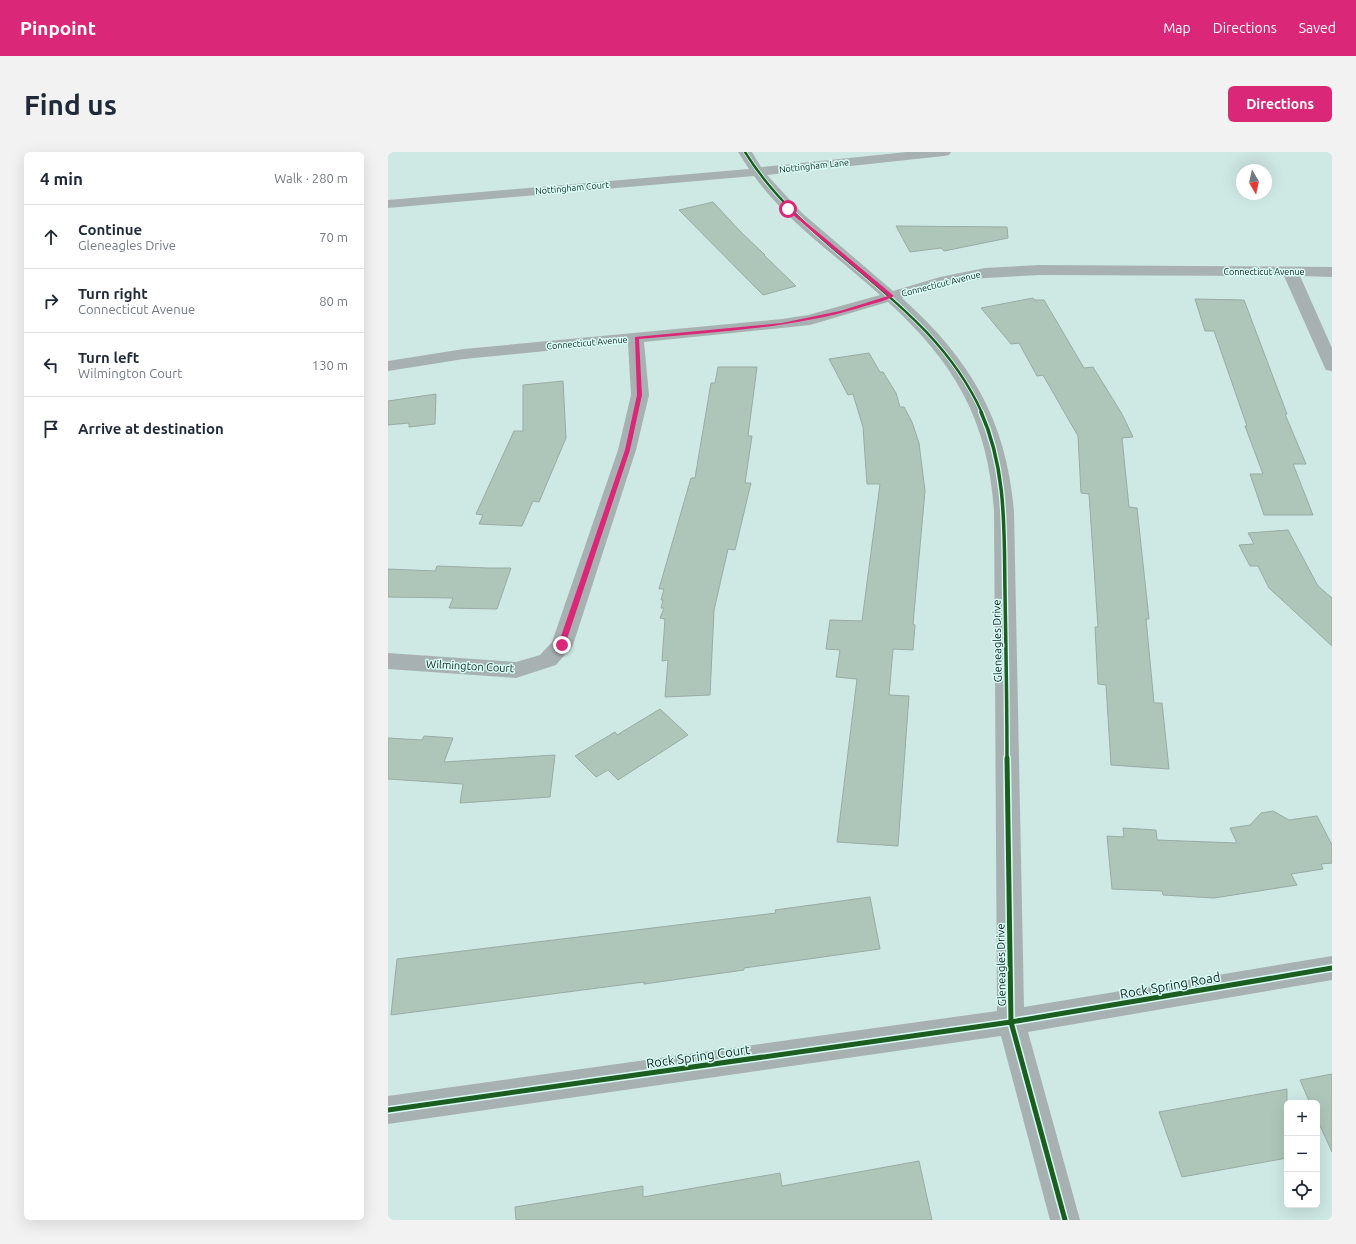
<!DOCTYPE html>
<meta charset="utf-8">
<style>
body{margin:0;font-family:Ubuntu,sans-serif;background:#f2f2f3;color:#1f2937}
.controls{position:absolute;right:12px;bottom:12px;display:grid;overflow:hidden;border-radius:6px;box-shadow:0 4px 16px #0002}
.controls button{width:36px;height:36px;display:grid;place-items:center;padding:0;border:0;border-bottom:1px solid #e0e1e3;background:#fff;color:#1f2937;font:20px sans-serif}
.compass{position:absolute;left:848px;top:12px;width:36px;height:36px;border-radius:50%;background:#fff;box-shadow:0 4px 16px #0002;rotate:171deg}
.stop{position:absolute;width:12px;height:12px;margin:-9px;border:3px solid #db2777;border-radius:50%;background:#fff}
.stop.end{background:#db2777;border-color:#fff;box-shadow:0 1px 4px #0008}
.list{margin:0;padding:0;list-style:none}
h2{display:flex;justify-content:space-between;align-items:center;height:52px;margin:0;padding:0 16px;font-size:17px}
h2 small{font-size:13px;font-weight:400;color:#747a83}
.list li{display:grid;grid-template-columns:26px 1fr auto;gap:12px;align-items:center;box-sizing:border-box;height:64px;padding:0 16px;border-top:1px solid #e0e1e3}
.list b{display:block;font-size:15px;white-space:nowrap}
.list p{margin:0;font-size:13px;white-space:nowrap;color:#747a83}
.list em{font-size:13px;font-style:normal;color:#747a83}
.icon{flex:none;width:22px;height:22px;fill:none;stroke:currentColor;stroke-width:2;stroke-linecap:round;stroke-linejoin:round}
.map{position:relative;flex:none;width:944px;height:1068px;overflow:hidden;border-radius:6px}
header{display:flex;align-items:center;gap:24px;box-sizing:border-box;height:56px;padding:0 20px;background:#db2777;color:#fff}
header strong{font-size:19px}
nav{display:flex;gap:22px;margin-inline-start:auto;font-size:14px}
.intro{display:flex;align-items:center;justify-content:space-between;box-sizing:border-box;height:96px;padding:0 24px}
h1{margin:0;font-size:28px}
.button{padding:10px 18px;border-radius:6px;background:#db2777;color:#fff;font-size:14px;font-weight:700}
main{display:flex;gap:24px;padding:0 24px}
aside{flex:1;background:#fff;border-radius:6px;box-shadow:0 4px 16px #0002}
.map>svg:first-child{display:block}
.building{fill:#aec6ba;stroke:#99aba4}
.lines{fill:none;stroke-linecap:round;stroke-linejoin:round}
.minor{fill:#a8b1b2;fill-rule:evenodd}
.cycleway-far2-casing{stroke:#d9fef7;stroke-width:4}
.cycleway-far1-casing{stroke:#d9fef7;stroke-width:6}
.cycleway-casing{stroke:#d9fef7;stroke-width:8}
.cycleway-far2{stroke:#1b5e20;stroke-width:2.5}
.cycleway-far1{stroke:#1b5e20;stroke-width:3.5}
.cycleway{stroke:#1b5e20;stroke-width:5}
.route{fill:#db2777}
.labels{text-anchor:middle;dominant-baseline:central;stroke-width:3;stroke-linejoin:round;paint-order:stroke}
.far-street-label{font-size:9px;fill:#0f201e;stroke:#d9fef7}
.street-label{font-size:11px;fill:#0f201e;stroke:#d9fef7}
.near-street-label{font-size:13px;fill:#0f201e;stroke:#d9fef7}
</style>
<header>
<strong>Pinpoint</strong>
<nav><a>Map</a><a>Directions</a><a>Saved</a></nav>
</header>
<div class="intro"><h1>Find us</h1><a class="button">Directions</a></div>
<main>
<aside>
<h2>4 min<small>Walk · 280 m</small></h2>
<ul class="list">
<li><svg class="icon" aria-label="ahead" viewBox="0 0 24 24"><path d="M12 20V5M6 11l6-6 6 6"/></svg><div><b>Continue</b><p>Gleneagles Drive</p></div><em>70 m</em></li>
<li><svg class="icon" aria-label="right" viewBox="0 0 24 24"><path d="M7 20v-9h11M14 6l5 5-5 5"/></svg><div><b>Turn right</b><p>Connecticut Avenue</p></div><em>80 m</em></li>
<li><svg class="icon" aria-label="left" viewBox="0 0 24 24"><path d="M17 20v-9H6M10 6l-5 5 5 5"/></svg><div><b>Turn left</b><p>Wilmington Court</p></div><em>130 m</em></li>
<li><svg class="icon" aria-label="arrive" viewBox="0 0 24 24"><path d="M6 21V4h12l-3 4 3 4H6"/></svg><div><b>Arrive at destination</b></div></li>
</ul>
</aside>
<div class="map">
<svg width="944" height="1068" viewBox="0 0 944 1068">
<rect width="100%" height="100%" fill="#cee8e4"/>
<path class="building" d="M325,50L352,79L377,103H376L408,134L375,143L291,58Z
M508,74L619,75L620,86L556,99L553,96L522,100Z
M645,146L647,148H656L696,216L705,215L734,262L745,285L734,286L741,355L749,356L761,467H758L766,551H774L781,617L723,613L718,533L710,532L707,475H710L701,342L693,341L690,284L655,223L649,224L631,191L623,192L593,156Z
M807,147L856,148L899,262H897L918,312H905L925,363H876L862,322H875L857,274H859L826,179H817Z
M481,201L492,220H495L508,241L512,255H516L524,270L531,291L537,339L525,472L527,473L525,498L505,497L501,543L521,544L510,694L449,690L469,527L448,525L452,498L438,497L442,468L474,469L492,332H479L475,275L465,242L460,243L441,207Z
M330,215H369L360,284H364L357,331H363L347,398L340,397L326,458L322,543L277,545L280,508L274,509L277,467L272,466L276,456H273L275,448H273L276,437H271L303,326H307L323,231H327Z
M175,229L178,286L151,350L145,349L134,374L91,372L95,363L88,362L126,279H135V233Z
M48,242L47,272L21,275V271L0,273V249Z
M900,378L930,434L944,446V494L881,436L870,414H862L851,393L866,392L860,381Z
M49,414L100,416H123L109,457L61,456L65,446L0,445V417L47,419Z
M272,557L300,583L230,628L220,618L208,625L187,604L227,580L229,583Z
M36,584L65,586L56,610L167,603L162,645L72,651L75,632L0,627V586L34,588Z
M885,659L901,668L929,664L944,693V711L933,712L935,717L903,722L909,733L826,746L775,743L774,739L724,737L719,684L736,685L735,676L768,678L769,688L849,691L842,676L862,673L873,661Z
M482,745L492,797L356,816V818L256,832V830L3,863L9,807L388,761L387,758Z
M944,922V1000L929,967V951H922L912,928Z
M899,937V1006L794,1025L771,960Z
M531,1009L544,1068H128L127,1055L255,1034V1045L392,1021L394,1034Z"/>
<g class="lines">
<path class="minor" d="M350,0H364L373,15L519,0H563L561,3L556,4L379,23L414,61L505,139L552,125L597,116L652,113L944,115V125L912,124L944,196V219L938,218L936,214L896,124L652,123L597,126L555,134L514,146C582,207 618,267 626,359L636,855L944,804V828L640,880L692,1068H662L613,884L0,972V944L609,859L606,359C600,268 567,211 500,150L422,173L256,190L261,243L248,298L185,493L168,513L128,526L0,517V501L128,510L152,503L164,490L230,298L243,243L240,191L76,207L0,219V209L76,197L394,167L420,163L492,143C449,104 400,71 366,24L0,56V48L361,17Z"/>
<g class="cycleway-far2-casing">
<path id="cycleway-far2" d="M357,0C420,102 543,147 594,261"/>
</g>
<g class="cycleway-far1-casing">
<path id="cycleway-far1" d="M593,260C619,318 616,380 617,442C618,497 619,552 619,607"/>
</g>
<g class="cycleway-casing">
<path id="cycleway" d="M619,606L623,870L677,1068
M0,958L623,870L944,816"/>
</g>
<use href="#cycleway-far2" class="cycleway-far2"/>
<use href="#cycleway-far1" class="cycleway-far1"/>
<use href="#cycleway" class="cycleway"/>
</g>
<path class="route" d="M398,56H401L506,144C496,150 482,152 471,156C400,177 325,180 251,187L254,243L242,298L177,493L176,494H171L170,493L237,298L249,243L247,185L394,171L452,159L500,144L398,57Z"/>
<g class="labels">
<g class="far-street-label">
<text transform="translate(426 14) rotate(-6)">Nottingham Lane</text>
<text transform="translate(184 36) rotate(-5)">Nottingham Court</text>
<text x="876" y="120">Connecticut Avenue</text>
<text transform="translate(553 132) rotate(-14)">Connecticut Avenue</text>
<text transform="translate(199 191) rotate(-5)">Connecticut Avenue</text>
</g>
<g class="street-label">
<text transform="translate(609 489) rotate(-91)">Gleneagles Drive</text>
<text transform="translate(82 514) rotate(3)">Wilmington Court</text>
<text transform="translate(613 813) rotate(-91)">Gleneagles Drive</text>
</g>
<g class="near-street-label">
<text transform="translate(782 833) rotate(-10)">Rock Spring Road</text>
<text transform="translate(310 904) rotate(-8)">Rock Spring Court</text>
</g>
</g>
</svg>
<div class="controls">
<button>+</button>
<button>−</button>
<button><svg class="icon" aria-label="locate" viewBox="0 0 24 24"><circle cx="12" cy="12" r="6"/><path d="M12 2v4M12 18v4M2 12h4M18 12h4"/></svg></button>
</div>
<svg class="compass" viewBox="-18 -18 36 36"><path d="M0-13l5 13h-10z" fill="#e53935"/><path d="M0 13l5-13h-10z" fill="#747a83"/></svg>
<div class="stop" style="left:400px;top:57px"></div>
<div class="stop end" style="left:174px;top:493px"></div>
</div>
</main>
